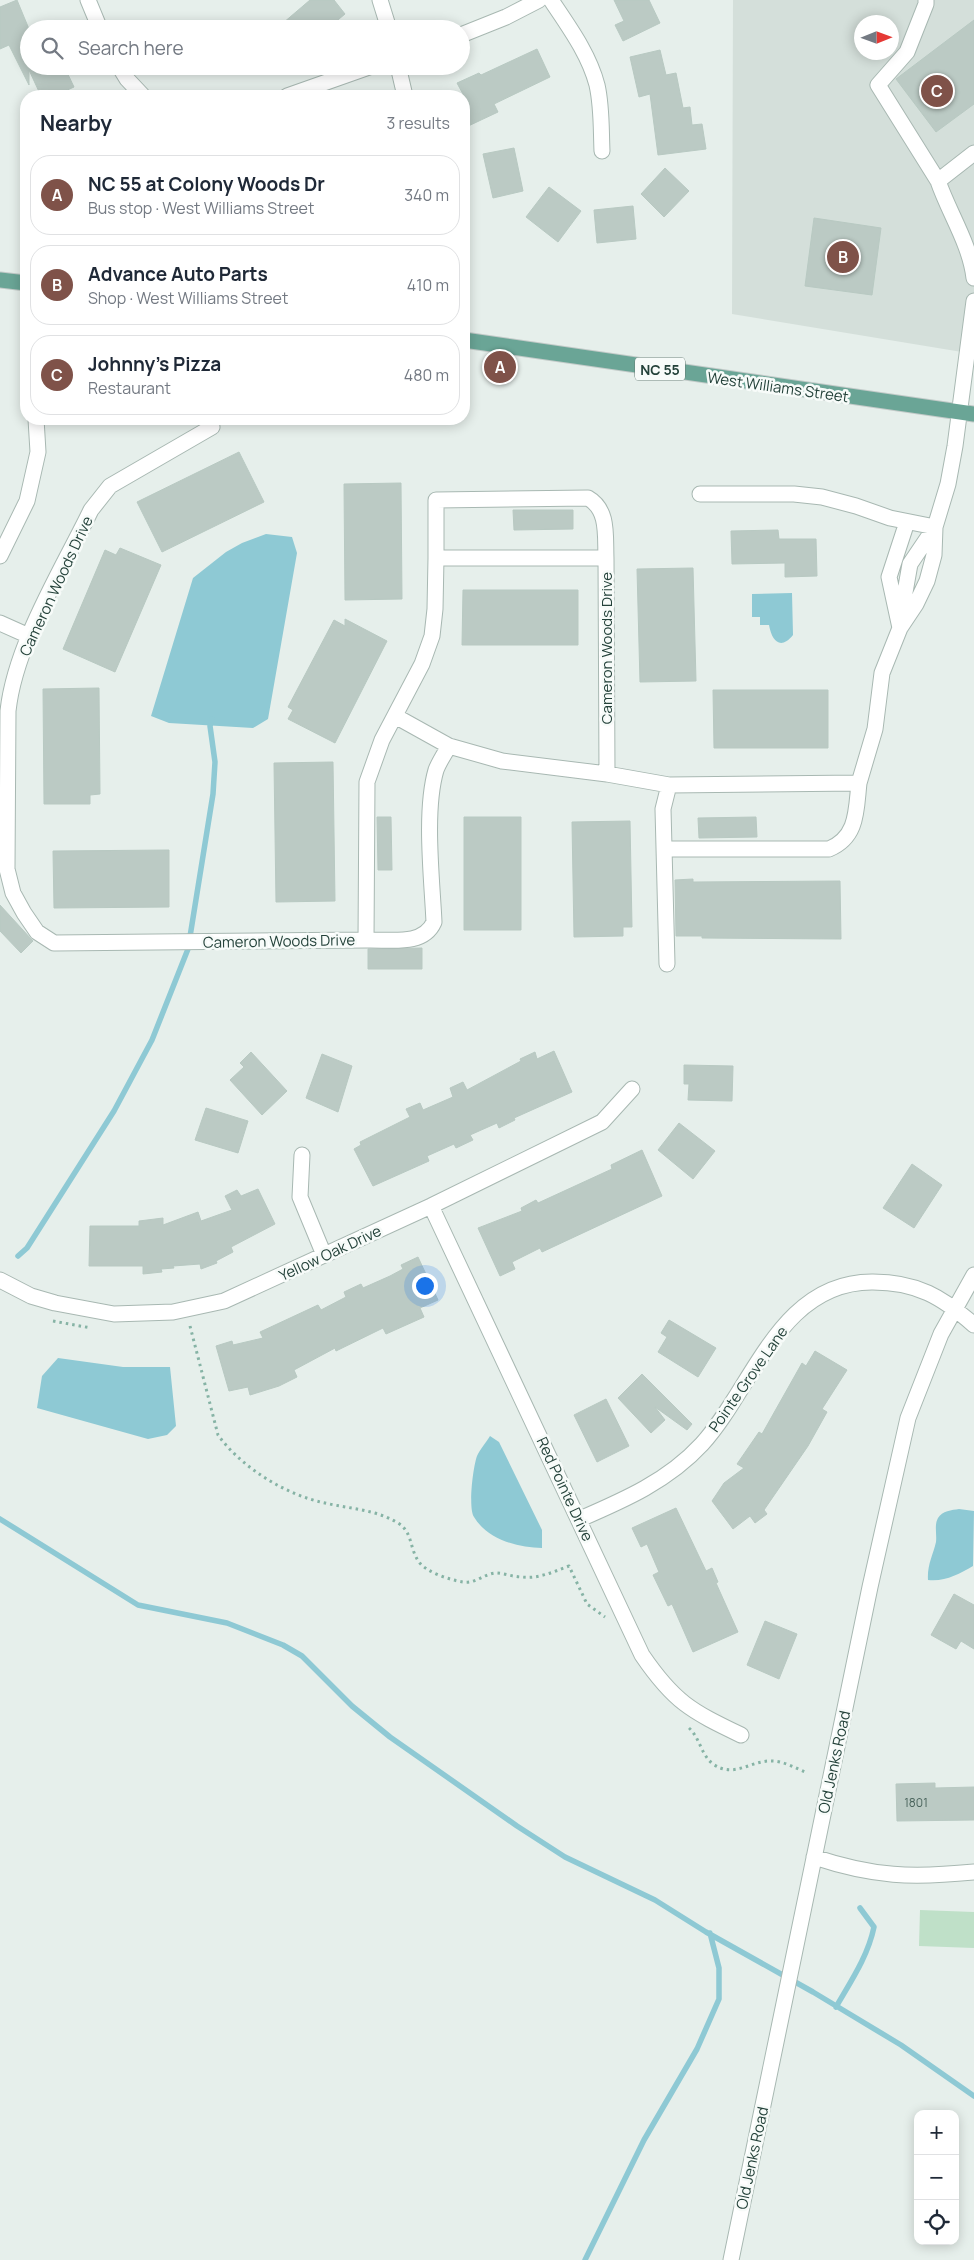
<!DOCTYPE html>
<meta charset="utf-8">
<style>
body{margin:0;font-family:Manrope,sans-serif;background:#f6f6f7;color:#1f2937}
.controls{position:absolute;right:15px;bottom:15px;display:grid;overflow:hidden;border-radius:10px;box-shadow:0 2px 12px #0003}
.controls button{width:45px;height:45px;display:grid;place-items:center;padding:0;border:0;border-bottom:1px solid #e0e1e3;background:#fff;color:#1f2937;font:25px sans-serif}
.compass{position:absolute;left:854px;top:15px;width:45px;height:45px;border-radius:50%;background:#fff;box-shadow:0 2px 12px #0003;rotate:89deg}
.you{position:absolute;left:424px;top:1285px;width:18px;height:18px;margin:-12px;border:4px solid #fff;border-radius:50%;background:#1a73e8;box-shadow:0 0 0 8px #1a73e833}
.badge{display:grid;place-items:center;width:32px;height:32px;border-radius:50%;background:#7f5249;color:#fff;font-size:16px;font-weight:700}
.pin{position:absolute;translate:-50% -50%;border:2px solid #fff;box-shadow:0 1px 5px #0006}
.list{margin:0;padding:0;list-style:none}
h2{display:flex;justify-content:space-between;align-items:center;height:65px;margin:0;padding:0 20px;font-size:21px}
h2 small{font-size:16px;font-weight:400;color:#747a83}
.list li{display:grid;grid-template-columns:32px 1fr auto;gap:15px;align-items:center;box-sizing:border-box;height:80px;margin:0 10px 10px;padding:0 10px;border:1px solid #e0e1e3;border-radius:20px}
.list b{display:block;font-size:19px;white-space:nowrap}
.list p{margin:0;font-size:16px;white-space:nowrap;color:#747a83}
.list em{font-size:16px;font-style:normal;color:#747a83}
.icon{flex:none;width:28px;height:28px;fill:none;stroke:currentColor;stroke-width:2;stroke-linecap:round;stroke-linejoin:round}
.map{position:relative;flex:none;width:974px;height:2260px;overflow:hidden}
.search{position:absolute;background:#fff;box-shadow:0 2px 12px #0003;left:20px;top:20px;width:450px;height:55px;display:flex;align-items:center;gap:12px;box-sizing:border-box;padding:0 18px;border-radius:28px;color:#747a83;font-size:19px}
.panel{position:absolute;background:#fff;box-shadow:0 2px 12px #0003;left:20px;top:90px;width:450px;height:335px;border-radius:20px}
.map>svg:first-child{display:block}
.built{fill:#d4dfda;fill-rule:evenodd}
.green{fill:#bfe0c8}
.water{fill:#8ec9d4}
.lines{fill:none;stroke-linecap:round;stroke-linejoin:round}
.stream{stroke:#8ec9d4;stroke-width:5.5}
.building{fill:#bbcac4;stroke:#b8c9c2}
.minor-casing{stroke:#a8b8b2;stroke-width:17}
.major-casing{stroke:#c2cac8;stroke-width:17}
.path{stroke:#86b3a5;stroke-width:3;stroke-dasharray:2.5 4;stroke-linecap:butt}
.minor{stroke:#fff;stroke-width:15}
.major{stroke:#6aa596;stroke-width:15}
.labels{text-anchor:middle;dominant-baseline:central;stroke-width:5;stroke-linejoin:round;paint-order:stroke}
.number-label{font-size:12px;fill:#4a645c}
.shield{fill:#f7fbf9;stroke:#637a73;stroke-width:1}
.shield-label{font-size:14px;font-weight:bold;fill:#24423a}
.street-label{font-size:15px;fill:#24423a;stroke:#f7fbf9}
</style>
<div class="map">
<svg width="974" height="2260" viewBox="0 0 974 2260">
<rect width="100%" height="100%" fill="#e6efeb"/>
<path class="built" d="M733,0H974V354L732,314ZM862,22H892V52H862Z"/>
<path class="green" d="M920,1910L974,1912V1948L919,1946Z"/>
<path class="water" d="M266,534L292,537L297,553L268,719L253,728L169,723L151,716L193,578L226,552L242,543Z
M792,593L793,635C781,650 772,642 769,625H760V617H752V594Z
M58,1358L123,1367H170L176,1426L167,1435L148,1439L37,1408L42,1376Z
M490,1436L499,1442L542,1530V1548C518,1548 487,1539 474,1517C468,1508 473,1467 477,1456C480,1449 486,1443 490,1436Z
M959,1509L974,1511L973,1566C959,1574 945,1582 928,1580C927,1565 933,1555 936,1542C937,1534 934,1525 938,1518C942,1511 952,1510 959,1509Z"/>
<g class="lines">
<path class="stream" d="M18,1256L27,1248L114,1111L152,1040L188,949L213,794L215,762L210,726L212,719
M0,1519L138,1605L227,1623L283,1645L302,1656L352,1706L390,1737L517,1826L565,1857L655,1900L706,1932L813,1992L901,2045L974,2096
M836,2007C851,1981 868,1956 874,1927L860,1908
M585,2260L644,2140L697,2049L719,1999V1968L710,1933"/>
</g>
<path class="building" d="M17,0L29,29V66H64L74,87L54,96H41L29,70V85L9,45L0,49V7Z
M310,0H334L345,14L327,29H276Z
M614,0H649L660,23L623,41L615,25L624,21Z
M974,20V104L936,132L896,79Z
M537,49L550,77L494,104L498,112L464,128V96L457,83L479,73L481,75Z
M660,50L666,75L676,73L683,108L690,107L692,125L702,124L706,149L658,155L650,94L639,97L630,57Z
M514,148L523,191L493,198L483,154Z
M665,168L689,191L664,217L641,194Z
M549,187L581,211L558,242L526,217Z
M633,206L636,239L597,243L594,210Z
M814,218L881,228L872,295L805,286Z
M239,452L264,502L162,552L137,502Z
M401,483L402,599L345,600L344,484Z
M513,510H573V529L514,530Z
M778,530L779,539H816L817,576L785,577V563L732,564L731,531Z
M120,548L161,565L115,672L63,649L105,550L116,555Z
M693,568L696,681L640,682L637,569Z
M463,590H578V645H462Z
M345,619L387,641L335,743L288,719L293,710L288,707L334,620L345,626Z
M99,688L100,794L90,795V804H44L43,689Z
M713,690H828V748H714Z
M333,762L335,901L276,902L274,763Z
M377,817H391L392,870H378Z
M464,817H521V930H464Z
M756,817L757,837L699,838L698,818Z
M630,821L632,927H623V936L574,937L572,822Z
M169,850V907L54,908L53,851Z
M693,879V882L840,881L841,939L702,938V936H676L675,880Z
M0,905L33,941L21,953L0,931Z
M422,948V969H368V949Z
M554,1051L572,1092L514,1118L515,1120L499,1128L497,1123L470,1135L473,1140L456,1148L454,1144L427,1156L429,1161L373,1186L354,1149L361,1145L360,1142L410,1117L406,1109L420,1103L423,1110L453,1097L450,1088L463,1082L467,1090L521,1061L520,1059L535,1052L537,1059Z
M251,1052L287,1091L262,1115L230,1080L244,1067L240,1063Z
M322,1054L352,1066L338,1112L306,1098Z
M684,1065L733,1066L732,1101L688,1100L689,1084H684Z
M206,1108L248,1121L238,1153L195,1140Z
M679,1123L715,1151L693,1179L658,1150Z
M642,1150L662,1196L542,1252L540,1248L512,1262L515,1269L500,1276L478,1228L522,1211L521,1208L536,1200L538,1203L612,1169L611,1165Z
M912,1164L942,1185L914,1228L883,1208Z
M258,1189L275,1224L231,1247L233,1252L216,1261L217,1263L201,1269L200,1264L173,1266L174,1268L161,1269L162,1272L143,1274V1266H89L90,1226H139V1221L163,1218V1225L198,1212L201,1221L232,1210L225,1196L237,1190L241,1196Z
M418,1257L438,1300L420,1308L424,1317L386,1334L383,1328L336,1351L335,1348L294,1370L297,1377L279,1386L250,1395L248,1387L229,1391L216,1346L232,1341L233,1345L263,1338L260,1332L318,1305L321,1310L346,1297L344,1292L361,1284L363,1288L390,1276L403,1269L401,1265Z
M669,1320L716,1348L698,1377L658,1352L667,1337L661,1333Z
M815,1351L847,1370L822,1409L827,1412L808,1446L764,1510L767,1514L755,1523L750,1516L733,1529L712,1501L724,1483L744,1468L737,1464L759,1432L762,1434L802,1363L806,1366Z
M642,1374L692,1424L687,1430L655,1407L665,1420L651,1433L618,1398Z
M606,1399L629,1446L597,1462L574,1415Z
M676,1508L706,1571L712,1568L718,1582L716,1583L738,1632L693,1652L672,1604L668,1606L653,1575L659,1572L647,1544L641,1547L632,1528Z
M954,1594L974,1605V1649L961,1641L956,1649L931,1635Z
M765,1621L797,1634L779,1679L747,1665Z
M935,1783V1788L974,1787V1820L897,1821L896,1784Z"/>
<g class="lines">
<g class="minor-casing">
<path id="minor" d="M88,0L100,29
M380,0L389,29
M551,0C569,27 589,54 597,85C602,107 601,129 602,151
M926,0V4L907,52L878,85L938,181
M461,35L506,17L539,0
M119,66L127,79L143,96
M398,66L405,96
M287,96L372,66
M974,153L938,181C949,213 970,244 974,278
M212,427L110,486L91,510C62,570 15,645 8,711L7,869L13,893L24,913L37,932L54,943L366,940L367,782L382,740L422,664L432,636L435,609L436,558H606L607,774
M700,494H794L822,497L856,506L890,518L935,527
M0,556L27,501L38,452L36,419
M436,558V500L588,498C609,510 605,536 606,558
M901,615L910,564L935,527
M0,623L29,636
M900,628L889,577L907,522
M395,716L449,746L502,761L607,774L669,785L859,783L875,729L882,673L900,628L916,604L927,581L934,555L935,527L948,484L955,446L974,301
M664,849H829C858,837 856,810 859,783
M366,940C389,939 423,947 434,922C432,879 424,811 436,770C439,762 445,753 449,746
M667,964L663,809L669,785
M302,1155L300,1197L324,1255
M431,1206L642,1655C674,1702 691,1711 741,1735
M0,1280L31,1296L55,1303L114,1314L173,1312L224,1301L431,1206L602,1122L632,1089
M580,1519C624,1500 668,1481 702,1444C753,1388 780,1281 873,1282C917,1282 942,1297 974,1325
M814,1857C874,1877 912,1878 974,1872
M731,2260L870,1587L908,1418L941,1334L974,1275"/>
</g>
<g class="major-casing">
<path id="major" d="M0,280L26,283
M464,340L974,414"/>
</g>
<path class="path" d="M53,1321L91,1328
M190,1326L218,1435C242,1468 286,1495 325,1503C350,1509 375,1509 398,1523C413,1532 409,1548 419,1562C426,1572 450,1580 463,1582C475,1584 484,1574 495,1573C504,1573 513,1577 522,1577C538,1579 553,1572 569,1566L587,1604L605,1617
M689,1728C700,1738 701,1755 713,1764C734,1779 751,1760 772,1761C783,1761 796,1768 805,1772"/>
<use href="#minor" class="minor"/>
<use href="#major" class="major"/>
</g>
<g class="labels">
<g class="number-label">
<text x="916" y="1802">1801</text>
</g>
<rect class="shield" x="635" y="357.5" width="50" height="23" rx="4"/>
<g class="shield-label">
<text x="660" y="369">NC 55</text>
</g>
<g class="street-label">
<text transform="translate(778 387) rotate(8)">West Williams Street</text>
<text transform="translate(56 586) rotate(-65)">Cameron Woods Drive</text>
<text transform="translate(606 648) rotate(-90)">Cameron Woods Drive</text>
<text transform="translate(279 941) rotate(-1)">Cameron Woods Drive</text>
<text transform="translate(330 1253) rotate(-25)">Yellow Oak Drive</text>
<text transform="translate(748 1379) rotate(-55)">Pointe Grove Lane</text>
<text transform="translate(565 1489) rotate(65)">Red Pointe Drive</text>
<text transform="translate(834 1762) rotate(-78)">Old Jenks Road</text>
<text transform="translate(752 2158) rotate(-78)">Old Jenks Road</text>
</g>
</g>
</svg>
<div class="controls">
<button>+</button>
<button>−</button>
<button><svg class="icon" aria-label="locate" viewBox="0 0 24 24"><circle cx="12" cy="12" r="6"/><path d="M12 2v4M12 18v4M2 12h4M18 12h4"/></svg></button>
</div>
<svg class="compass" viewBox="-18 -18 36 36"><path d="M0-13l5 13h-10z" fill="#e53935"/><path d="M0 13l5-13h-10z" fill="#747a83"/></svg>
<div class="you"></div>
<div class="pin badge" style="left:500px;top:367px">A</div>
<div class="pin badge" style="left:843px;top:257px">B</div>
<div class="pin badge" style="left:937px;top:91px">C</div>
<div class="search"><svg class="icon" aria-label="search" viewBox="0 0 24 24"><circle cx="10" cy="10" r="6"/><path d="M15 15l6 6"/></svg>Search here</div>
<section class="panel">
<h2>Nearby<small>3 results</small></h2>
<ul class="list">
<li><span class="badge">A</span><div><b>NC 55 at Colony Woods Dr</b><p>Bus stop · West Williams Street</p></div><em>340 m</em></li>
<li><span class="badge">B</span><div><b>Advance Auto Parts</b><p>Shop · West Williams Street</p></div><em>410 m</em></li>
<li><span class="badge">C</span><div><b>Johnny's Pizza</b><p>Restaurant</p></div><em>480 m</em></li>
</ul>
</section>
</div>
